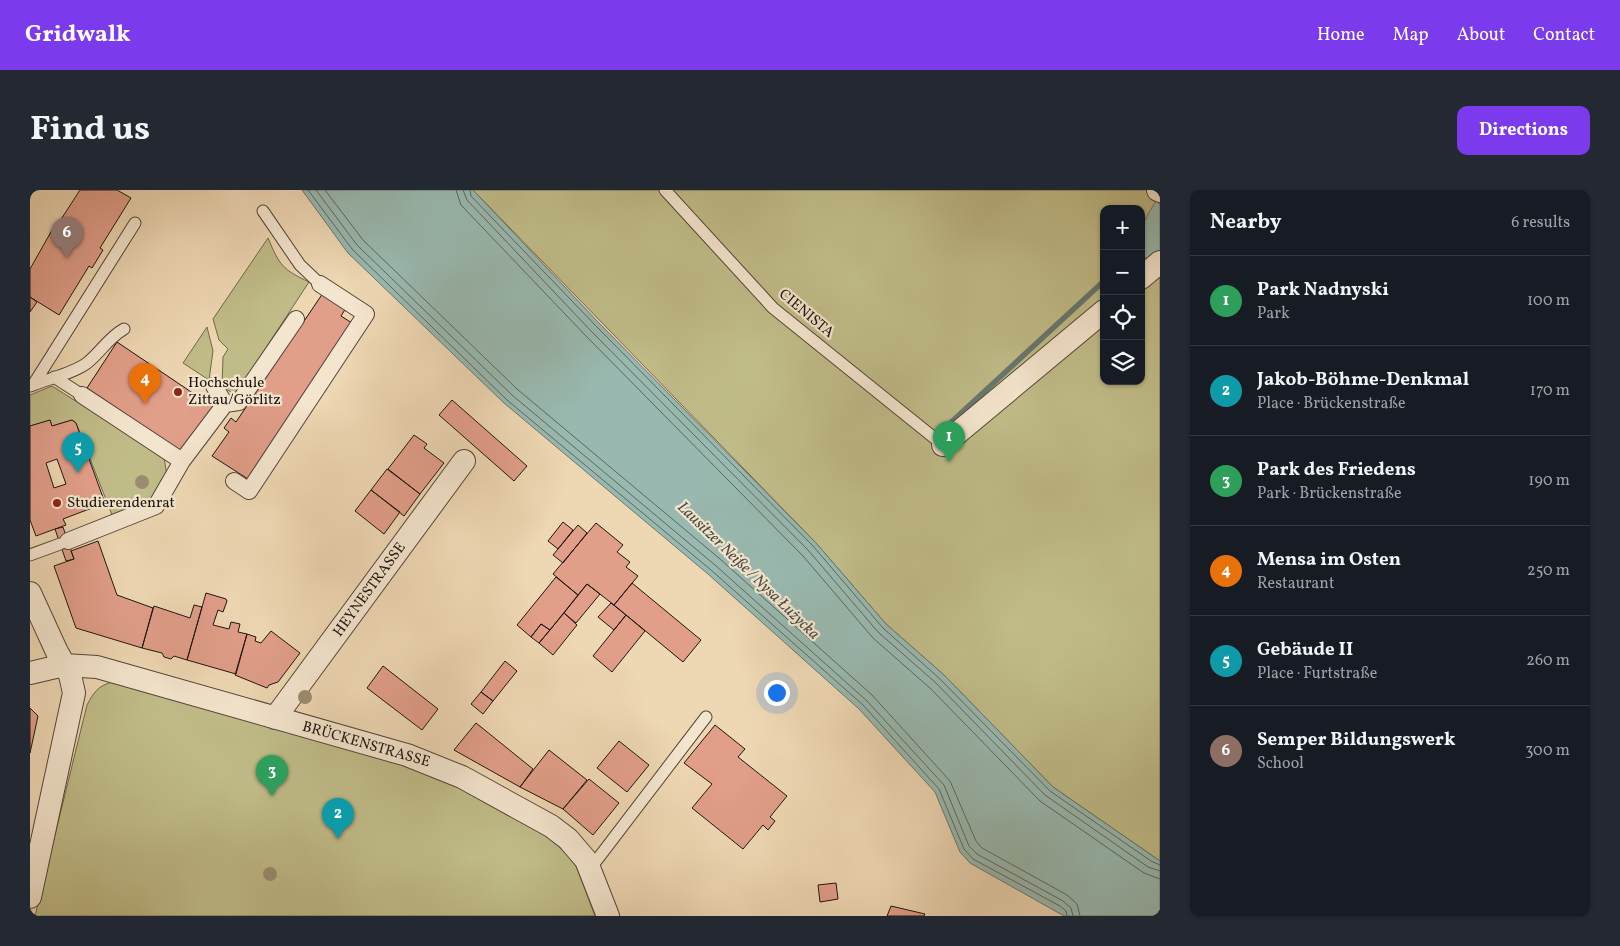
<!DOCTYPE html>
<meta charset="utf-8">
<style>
body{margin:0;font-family:Vollkorn,serif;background:#242831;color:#f1f3f6}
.controls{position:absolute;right:15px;top:15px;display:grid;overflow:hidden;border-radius:10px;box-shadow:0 1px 4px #0004}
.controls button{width:45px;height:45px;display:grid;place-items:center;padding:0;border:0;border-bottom:1px solid #363941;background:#171b24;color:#f1f3f6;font:25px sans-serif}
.you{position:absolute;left:746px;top:502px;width:18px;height:18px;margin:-12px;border:4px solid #fff;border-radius:50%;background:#1a73e8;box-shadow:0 0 0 8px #1a73e833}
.badge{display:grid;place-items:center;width:32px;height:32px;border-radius:50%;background:#7c3aed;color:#fff;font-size:16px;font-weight:700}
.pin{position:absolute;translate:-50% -41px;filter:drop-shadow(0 1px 2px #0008)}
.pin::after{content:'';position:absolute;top:26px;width:18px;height:15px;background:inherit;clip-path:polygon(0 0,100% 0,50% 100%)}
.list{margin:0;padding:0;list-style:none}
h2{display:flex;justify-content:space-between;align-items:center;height:65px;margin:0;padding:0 20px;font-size:21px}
h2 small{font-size:16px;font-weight:400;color:#9ea1a6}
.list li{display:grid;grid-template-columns:32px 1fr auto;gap:15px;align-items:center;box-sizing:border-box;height:90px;padding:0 20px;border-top:1px solid #363941}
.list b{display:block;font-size:19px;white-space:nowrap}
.list p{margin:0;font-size:16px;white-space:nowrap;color:#9ea1a6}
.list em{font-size:16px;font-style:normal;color:#9ea1a6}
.icon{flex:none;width:28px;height:28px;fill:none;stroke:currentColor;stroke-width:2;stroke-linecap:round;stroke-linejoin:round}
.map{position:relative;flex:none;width:1130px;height:726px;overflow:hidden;border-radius:10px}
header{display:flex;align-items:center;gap:30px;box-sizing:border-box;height:70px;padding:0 25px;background:#7c3aed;color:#fff}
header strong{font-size:24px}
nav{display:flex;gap:28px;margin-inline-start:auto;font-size:18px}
.intro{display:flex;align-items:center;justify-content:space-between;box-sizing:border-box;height:120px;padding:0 30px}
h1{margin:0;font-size:35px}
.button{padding:12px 22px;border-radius:10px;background:#7c3aed;color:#fff;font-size:18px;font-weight:700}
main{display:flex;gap:30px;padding:0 30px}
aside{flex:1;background:#171b24;border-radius:10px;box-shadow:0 1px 4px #0004}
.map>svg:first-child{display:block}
.green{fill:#c0bc88;stroke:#6f684b;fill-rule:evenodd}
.water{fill:#99b9b0;stroke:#68776f}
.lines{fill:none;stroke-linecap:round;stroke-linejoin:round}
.shore{stroke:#5c675f;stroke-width:1}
.stream{stroke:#68776f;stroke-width:5.5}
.building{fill:#e19e89;stroke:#1e150e;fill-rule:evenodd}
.service-casing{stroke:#524637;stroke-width:13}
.pedestrian-casing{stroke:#524637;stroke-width:18}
.minor-casing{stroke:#524637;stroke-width:24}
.service{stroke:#f4e5ce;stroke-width:11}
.pedestrian{stroke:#f4e5ce;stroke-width:16}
.minor{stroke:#f4e5ce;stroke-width:22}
.tree{fill:#9b8c70}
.poi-dot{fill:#8f2418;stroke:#f4e5ce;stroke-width:2}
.labels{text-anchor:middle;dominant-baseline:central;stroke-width:4.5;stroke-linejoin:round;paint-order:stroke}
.street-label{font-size:15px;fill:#1e150e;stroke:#f4e5ce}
.poi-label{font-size:15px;fill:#1e150e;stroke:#f4e5ce;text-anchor:start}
.water-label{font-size:16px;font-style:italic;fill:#494e47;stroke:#f4e5ce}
</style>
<header>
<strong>Gridwalk</strong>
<nav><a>Home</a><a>Map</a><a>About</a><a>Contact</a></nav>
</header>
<div class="intro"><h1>Find us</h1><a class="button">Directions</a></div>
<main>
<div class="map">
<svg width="1130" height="726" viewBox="0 0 1130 726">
<rect width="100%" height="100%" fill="#eed7b3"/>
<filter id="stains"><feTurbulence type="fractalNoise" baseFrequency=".004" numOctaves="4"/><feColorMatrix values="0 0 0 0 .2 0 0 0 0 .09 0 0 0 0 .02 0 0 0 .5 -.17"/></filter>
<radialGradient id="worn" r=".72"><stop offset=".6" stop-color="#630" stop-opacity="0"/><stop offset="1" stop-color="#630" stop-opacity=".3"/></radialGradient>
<path class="green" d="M443,0H1130V671L1023,597L914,485L856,434L786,353ZM1074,19H1111V191H1074Z
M238,48C250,76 252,79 279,92L205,205L192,196L193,167L198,159L189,150L183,129Z
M177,137L183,161L179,190L153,173Z
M22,196L134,267L137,286L122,315L84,330L46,233L42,230L22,236L20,230L0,236V205Z
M82,492L409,585L516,645L539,666L547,678L565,726H5L57,515C64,502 68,496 82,492Z"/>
<path class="water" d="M272,0H443L569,133L786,353L856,434L914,485L1023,597L1130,671V726H1034L940,673L930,662L905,602L829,519L678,384L474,213L318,63Z
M1126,11L1130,15V61L1116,69C1101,50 1116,27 1126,11Z"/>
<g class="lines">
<path class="shore" d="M278,0L322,59L477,210L681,380L833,515L909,599L934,659L943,669L1030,716L1036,721L1037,726
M286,0L327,55L482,205L685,375L837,511L914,595L939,656L947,664L1033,711L1041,718L1043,726
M295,0L333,50L487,199L690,369L842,505L920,591L946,651L952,658L1037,705L1047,714L1050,726
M426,0L431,15L556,146L773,366L843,448L901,499L1010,611L1114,683L1130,689
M433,0L437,10L561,141L778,360L848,442L906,493L1015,605L1118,677L1130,681
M440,0L441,6L566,136L783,356L853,438L910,489L1020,601L1121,671L1130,675"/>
<path class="stream" d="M916,237L1074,91"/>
</g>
<path class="building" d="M50,0H87L101,8L70,58L73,60L62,78L59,76L29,125L0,107V79L26,33L28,34Z
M293,103L316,118L311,126L322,133L218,289L182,266L199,242L194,238L201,228L206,232Z
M0,107L7,112L0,122Z
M87,152L185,218L154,263L57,198Z
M422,210L497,276L484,291L409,225Z
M20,230L22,236L42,230L46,233L75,313L33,329L36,335L6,346L0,330V236ZM27,269L36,294L24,298L16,273Z
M384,245L397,254L394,258L414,273L390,304L358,279Z
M357,279L390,304L374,326L341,300Z
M341,300L370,322L354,344L325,321Z
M533,332L543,340L528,359L518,351Z
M566,333L593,355L587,362L600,372L596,377L608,386L584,415L557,394L548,405L523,384Z
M548,335L557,343L533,373L523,365Z
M33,337L44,369L36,371L25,339Z
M68,351L87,405L123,418L112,458L46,438L24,376L44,369L41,361Z
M526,387L548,405L520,440L511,434L501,447L487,435Z
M602,393L671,450L653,472L584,415Z
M557,394L570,404L546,433L534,423Z
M176,403L196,409L197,411L193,422L188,420L183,435L199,439L201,432L210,434L208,442L217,444L206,484L157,470Z
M581,413L596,425L584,440L568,427Z
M164,415L172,417L157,470L144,466L141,469L134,467L132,463L112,458L124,416L160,428Z
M534,423L547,435L523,465L509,453Z
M596,425L615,441L582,482L563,466Z
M511,434L520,440L509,453L501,447Z
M241,441L270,463L248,492L239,495L237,498L205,485L217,444L226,447L225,451L231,453Z
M475,471L487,481L463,511L451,502Z
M353,476L408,519L392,540L337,498Z
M451,502L463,511L453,524L441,514Z
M0,518L8,526L0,563Z
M446,533L503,579L490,597L424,560Z
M685,535L715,559L708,567L757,606L740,627L745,631L738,640L733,635L713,659L662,618L682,594L654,573Z
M589,551L619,575L597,602L567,578Z
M519,560L557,590L533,619L490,597Z
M559,589L589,613L563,645L533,619Z
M806,693L808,709L790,712L788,695Z
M861,716L895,724L894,726H857Z"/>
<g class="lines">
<g class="service-casing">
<path id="service" d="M635,0L743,118L913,255
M233,21L270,75L290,94
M24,187L52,205
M3,195C20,188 42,184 57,173C71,162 78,148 94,139
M0,196L3,195L105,33
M0,365L30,354
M560,679L676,527"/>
</g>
<g class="pedestrian-casing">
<path id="pedestrian" d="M52,205L152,271
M195,214L209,212L266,129
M204,291L219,301L336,124L290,94
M38,351L126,316L152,271L195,214L184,196"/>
</g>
<g class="minor-casing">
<path id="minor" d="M1128,0L1130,1
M1111,88L1130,72
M913,255L1074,121
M0,403L27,462L40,485L44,503L0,707
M0,483L34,475L67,477L377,565L432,587L521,636L538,649L556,670L578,726
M245,528L434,271"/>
</g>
<use href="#service" class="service"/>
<use href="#pedestrian" class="pedestrian"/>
<use href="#minor" class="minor"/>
</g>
<g class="tree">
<circle cx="112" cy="292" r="7"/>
<circle cx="275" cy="507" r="7"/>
<circle cx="240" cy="684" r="7"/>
</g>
<g class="poi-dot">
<circle cx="148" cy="202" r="5"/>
<circle cx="27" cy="313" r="5"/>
</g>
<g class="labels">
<g class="street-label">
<text transform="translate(776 124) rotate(40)">CIENISTA</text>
<text transform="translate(340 400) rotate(-54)">HEYNESTRASSE</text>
<text transform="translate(336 555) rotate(16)">BRÜCKENSTRASSE</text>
</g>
<g class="poi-label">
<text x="158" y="193">Hochschule<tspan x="158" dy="17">Zittau/Görlitz</tspan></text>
<text x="37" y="313">Studierendenrat</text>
</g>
<g class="water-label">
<text transform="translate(718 381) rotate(44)">Lausitzer Neiße / Nysa Łużycka</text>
</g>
</g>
<rect width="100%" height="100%" filter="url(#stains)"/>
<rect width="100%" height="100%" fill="url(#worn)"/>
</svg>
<div class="controls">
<button>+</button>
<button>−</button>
<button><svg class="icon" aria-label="locate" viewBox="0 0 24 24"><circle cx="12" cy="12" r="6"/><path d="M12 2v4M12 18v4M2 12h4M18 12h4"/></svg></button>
<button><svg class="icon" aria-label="layers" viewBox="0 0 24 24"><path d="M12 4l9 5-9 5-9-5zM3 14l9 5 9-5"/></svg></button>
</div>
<div class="you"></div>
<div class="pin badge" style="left:919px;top:272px;background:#2e9e5b">1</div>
<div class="pin badge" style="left:308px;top:649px;background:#0f9aa8">2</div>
<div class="pin badge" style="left:242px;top:606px;background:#2e9e5b">3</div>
<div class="pin badge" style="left:115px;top:214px;background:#e8710a">4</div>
<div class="pin badge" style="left:48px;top:283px;background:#0f9aa8">5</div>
<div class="pin badge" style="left:37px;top:68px;background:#8d6e63">6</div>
</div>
<aside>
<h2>Nearby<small>6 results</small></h2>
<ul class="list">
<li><span class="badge" style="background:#2e9e5b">1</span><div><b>Park Nadnyski</b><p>Park</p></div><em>100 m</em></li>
<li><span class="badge" style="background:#0f9aa8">2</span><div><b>Jakob-Böhme-Denkmal</b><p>Place · Brückenstraße</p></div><em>170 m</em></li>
<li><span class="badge" style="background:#2e9e5b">3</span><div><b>Park des Friedens</b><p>Park · Brückenstraße</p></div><em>190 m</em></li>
<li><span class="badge" style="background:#e8710a">4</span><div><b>Mensa im Osten</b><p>Restaurant</p></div><em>250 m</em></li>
<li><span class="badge" style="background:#0f9aa8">5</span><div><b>Gebäude II</b><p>Place · Furtstraße</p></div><em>260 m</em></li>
<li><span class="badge" style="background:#8d6e63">6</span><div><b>Semper Bildungswerk</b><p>School</p></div><em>300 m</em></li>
</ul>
</aside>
</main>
